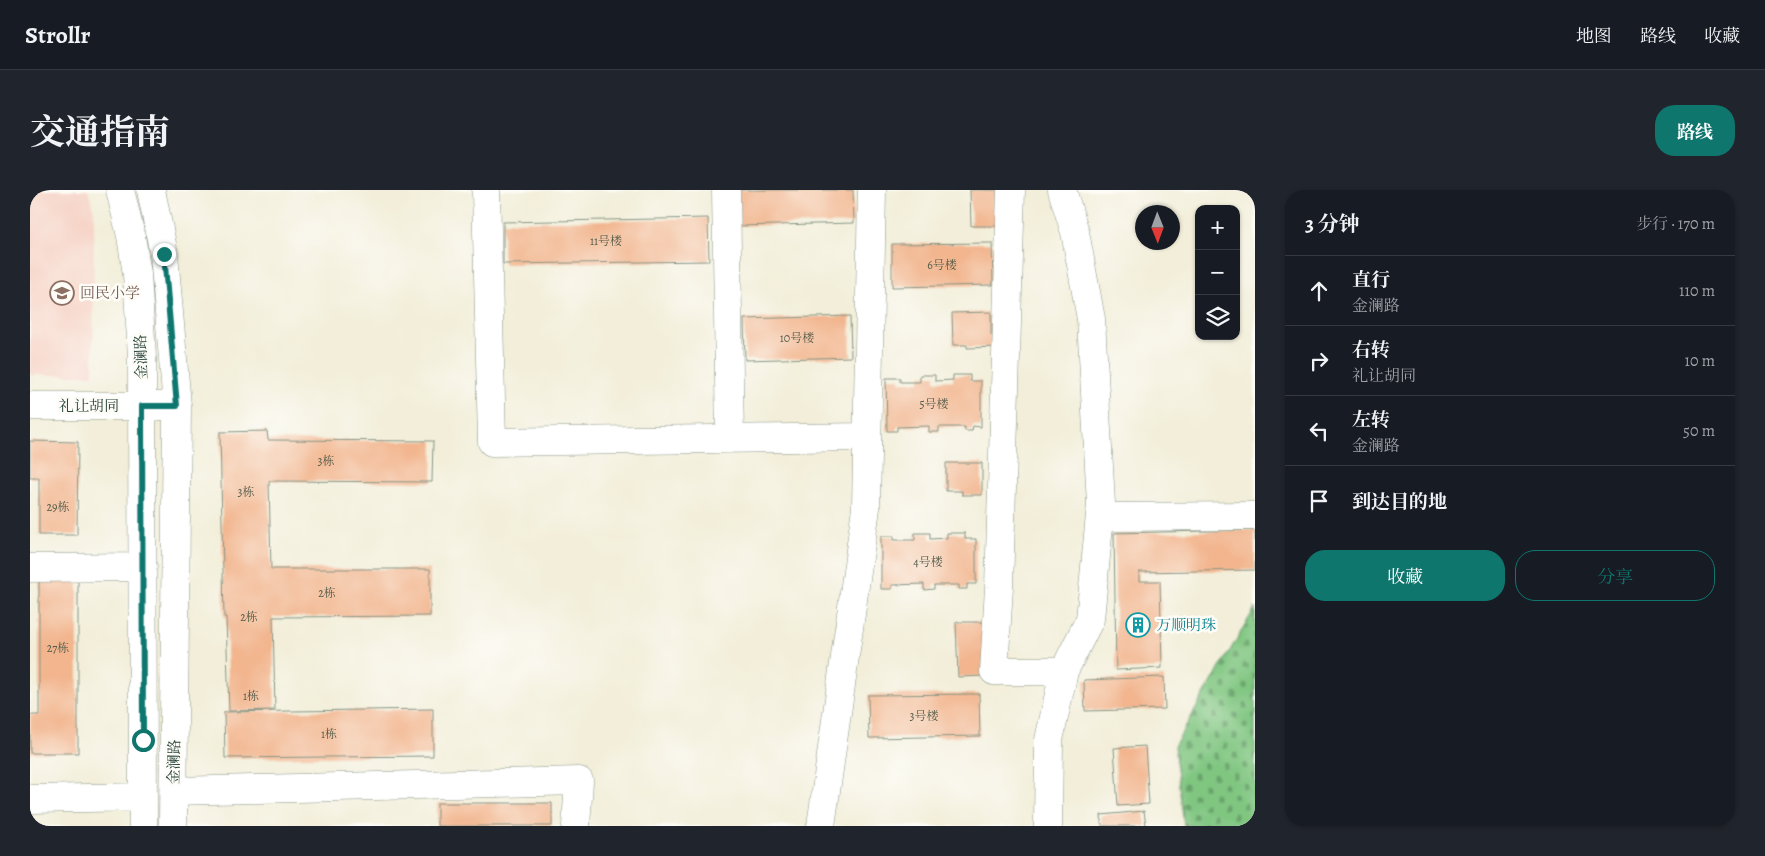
<!DOCTYPE html>
<html lang="zh">
<meta charset="utf-8">
<style>
body{margin:0;font-family:Alegreya,"Noto Serif SC",serif;background:#20242c;color:#f1f3f6}
.controls{position:absolute;right:15px;top:15px;display:grid;overflow:hidden;border-radius:10px;box-shadow:0 1px 4px #0004}
.controls button{width:45px;height:45px;display:grid;place-items:center;padding:0;border:0;border-bottom:1px solid #363941;background:#171b24;color:#f1f3f6;font:25px sans-serif}
.compass{position:absolute;left:1105px;top:15px;width:45px;height:45px;border-radius:50%;background:#171b24;box-shadow:0 1px 4px #0004;rotate:179deg}
.stop{position:absolute;width:15px;height:15px;margin:-11px;border:4px solid #0f766e;border-radius:50%;background:#fff}
.stop.end{background:#0f766e;border-color:#fff;box-shadow:0 1px 5px #0008}
.list{margin:0;padding:0;list-style:none}
h2{display:flex;justify-content:space-between;align-items:center;height:65px;margin:0;padding:0 20px;font-size:21px}
h2 small{font-size:16px;font-weight:400;color:#9ea1a6}
.list li{display:grid;grid-template-columns:32px 1fr auto;gap:15px;align-items:center;box-sizing:border-box;height:70px;padding:0 20px;border-top:1px solid #363941}
.list b{display:block;font-size:19px;white-space:nowrap}
.list p{margin:0;font-size:16px;white-space:nowrap;color:#9ea1a6}
.list em{font-size:16px;font-style:normal;color:#9ea1a6}
.actions{display:flex;gap:10px;padding:15px 20px}
.actions a{flex:1;padding:11px 0;border:1px solid #0f766e;border-radius:20px;text-align:center;font-size:18px;color:#0f766e}
.actions .main{background:#0f766e;color:#fff}
.icon{flex:none;width:28px;height:28px;fill:none;stroke:currentColor;stroke-width:2;stroke-linecap:round;stroke-linejoin:round}
.map{position:relative;flex:none;width:1225px;height:636px;overflow:hidden;border-radius:20px}
header{display:flex;align-items:center;gap:30px;box-sizing:border-box;height:70px;padding:0 25px;background:#171b24;border-bottom:1px solid #363941}
header strong{font-size:24px}
nav{display:flex;gap:28px;margin-inline-start:auto;font-size:18px}
.intro{display:flex;align-items:center;justify-content:space-between;box-sizing:border-box;height:120px;padding:0 30px}
h1{margin:0;font-size:35px}
.button{padding:12px 22px;border-radius:20px;background:#0f766e;color:#fff;font-size:18px;font-weight:700}
main{display:flex;gap:30px;padding:0 30px}
aside{flex:1;background:#171b24;border-radius:20px;box-shadow:0 1px 4px #0004}
.map>svg:first-child{display:block}
.built{fill:#f6d2c5}
.cemetery{fill:url(#cemetery-stones);stroke:#50825a}
.building{fill:#f2b58e}
.lines{fill:none;stroke-linecap:round;stroke-linejoin:round}
.minor-casing{stroke:#889686;stroke-width:29}
.minor{stroke:#fff;stroke-width:28}
.route{stroke:#0f766e;stroke-width:6}
.labels{text-anchor:middle;dominant-baseline:central;stroke-width:5;stroke-linejoin:round;paint-order:stroke}
.number-label{font-size:12px;fill:#545b4a}
.education-label{font-size:15px;fill:#785e54;stroke:#fdfcf7;text-anchor:start}
.street-label{font-size:15px;fill:#1f3d34;stroke:#fdfcf7}
.culture-label{font-size:15px;fill:#0d838f;stroke:#fdfcf7;text-anchor:start}
</style>
<header>
<strong>Strollr</strong>
<nav><a>地图</a><a>路线</a><a>收藏</a></nav>
</header>
<div class="intro"><h1>交通指南</h1><a class="button">路线</a></div>
<main>
<div class="map">
<svg width="1225" height="636" viewBox="0 0 1225 636">
<defs>
<pattern id="cemetery-stones" width="16" height="16" patternUnits="userSpaceOnUse" patternTransform="scale(1.25)"><rect width="16" height="16" fill="#80c681"/><path d="M2 7V4a2 2 0 0 1 4 0v3zM10 15v-3a2 2 0 0 1 4 0v3z" fill="#68a26a"/></pattern>
</defs>
<rect width="100%" height="100%" fill="#fdfcf7"/>
<filter id="ink" filterUnits="userSpaceOnUse"><feTurbulence type="fractalNoise" baseFrequency=".02" numOctaves="2"/><feDisplacementMap in="SourceGraphic" scale="10" xChannelSelector="R" yChannelSelector="G"/><feConvolveMatrix kernelMatrix="1 2 1 2 8 2 1 2 1" color-interpolation-filters="sRGB"/></filter>
<filter id="wash" filterUnits="userSpaceOnUse"><feTurbulence type="fractalNoise" baseFrequency=".0096" numOctaves="4" result="noise"/><feDisplacementMap in="SourceGraphic" scale="20" xChannelSelector="R" yChannelSelector="G"/><feGaussianBlur stdDeviation="1.12" result="paint"/><feColorMatrix in="noise" values="0 0 0 0 0 0 0 0 0 0 0 0 0 0 0 0 0 1.4 0 .05"/><feComposite in="paint" operator="in"/></filter>
<g filter="url(#wash)">
<rect width="100%" height="100%" fill="#f2eed9"/>
<path class="built" d="M0,0H58L64,22L63,185H0Z"/>
<path class="cemetery" d="M1225,418V636H1154L1144,556Z"/>
<g id="blocks">
<path class="building" d="M708,0H823L824,33L709,36Z
M940,0H969L970,36H941Z
M678,28L679,71L473,74V32Z
M962,53L963,95L862,97V54Z
M961,122V145H968V157L937,158V155H923L922,123Z
M820,126L821,167L715,170L714,129Z
M890,185H905V191L923,190V185H940V191H951V237L943,236L942,241H935V237H909V242H899V236L867,237V241H857L856,188H870V192H890Z
M237,241L238,250L403,251L402,292L239,291L241,379H400V426L243,427L245,520L199,521L196,427H194L190,242Z
M0,251L48,252L47,345H9V288H0Z
M916,273H952V305H932V301H916Z
M1225,340V380L1109,382V391H1130L1132,478L1086,480L1084,343Z
M885,343H900V349L917,348V343H935V349H946V394H937V399H929V395H904V399L894,400V394L862,395V399H851V346H864V350H885Z
M9,391H48V563H0V525H9Z
M926,432H953L955,486L928,487Z
M1134,487L1135,519L1055,521L1054,490Z
M949,504L950,546L839,548L838,505Z
M403,519V566L195,568L194,522Z
M1115,556L1119,614L1088,616L1084,558Z
M407,613H522V636H407Z
M1114,621L1116,636H1072L1071,625Z"/>
</g>
</g>
<g filter="url(#ink)">
<use href="#blocks" fill-opacity="0" stroke="#889686" stroke-width="1"/>
<g class="lines">
<g class="minor-casing">
<path id="minor" d="M90,0L101,46L107,84L112,167L113,636
M121,0L134,64L147,216L143,636
M456,0L462,252L837,247
M696,0L700,249
M981,0L969,397L964,481H1034
M0,216H131
M1070,327L1225,326
M0,378L113,377
M144,601L549,591L546,636
M0,609L113,607
M791,636L836,318L842,0
M1018,636L1019,550L1034,481L1060,429L1071,314L1061,129L1045,42L1032,0"/>
</g>
<use href="#minor" class="minor"/>
</g>
</g>
<g class="lines" filter="url(#ink)">
<path class="route" d="M113,550L112,216H147L134,64"/>
</g>
<defs>
<g id="school-ring" transform="scale(1.25)"><circle r="9.5" fill="#fdfcf7" stroke="#8d6e63" stroke-width="1.5"/><path d="M0-5L7-2L0 1L-7-2ZM-4 1L0 2.5L4 1V4Q0 6-4 4Z" fill="#8d6e63"/></g>
<g id="building-ring" transform="scale(1.25)"><circle r="9.5" fill="#fdfcf7" stroke="#0f9aa8" stroke-width="1.5"/><path d="M-4-6H4V6H1V3H-1V6H-4ZM-2.5-4.3h1.7v1.8h-1.7ZM.8-4.3h1.7v1.8H.8ZM-2.5-1h1.7V.8h-1.7ZM.8-1h1.7V.8H.8Z" fill="#0f9aa8"/></g>
</defs>
<g fill-rule="evenodd">
<use href="#school-ring" x="32" y="103"/>
<use href="#building-ring" x="1108" y="435"/>
</g>
<g class="labels">
<g class="number-label">
<text x="576" y="51">11号楼</text>
<text x="912" y="75">6号楼</text>
<text x="767" y="148">10号楼</text>
<text x="904" y="214">5号楼</text>
<text x="296" y="271">3栋</text>
<text x="216" y="302">3栋</text>
<text x="28" y="317">29栋</text>
<text x="898" y="372">4号楼</text>
<text x="297" y="403">2栋</text>
<text x="219" y="427">2栋</text>
<text x="28" y="458">27栋</text>
<text x="221" y="506">1栋</text>
<text x="894" y="526">3号楼</text>
<text x="299" y="544">1栋</text>
</g>
<g class="education-label">
<text x="50" y="103">回民小学</text>
</g>
<g class="street-label">
<text transform="translate(111 167) rotate(-92)">金澜路</text>
<text x="59" y="216">礼让胡同</text>
<text transform="translate(144 572) rotate(-89)">金澜路</text>
</g>
<g class="culture-label">
<text x="1126" y="435">万顺明珠</text>
</g>
</g>
</svg>
<div class="controls">
<button>+</button>
<button>−</button>
<button><svg class="icon" aria-label="layers" viewBox="0 0 24 24"><path d="M12 4l9 5-9 5-9-5zM3 14l9 5 9-5"/></svg></button>
</div>
<svg class="compass" viewBox="-18 -18 36 36"><path d="M0-13l5 13h-10z" fill="#e53935"/><path d="M0 13l5-13h-10z" fill="#9ea1a6"/></svg>
<div class="stop" style="left:113px;top:550px"></div>
<div class="stop end" style="left:134px;top:64px"></div>
</div>
<aside>
<h2>3 分钟<small>步行 · 170 m</small></h2>
<ul class="list">
<li><svg class="icon" aria-label="ahead" viewBox="0 0 24 24"><path d="M12 20V5M6 11l6-6 6 6"/></svg><div><b>直行</b><p>金澜路</p></div><em>110 m</em></li>
<li><svg class="icon" aria-label="right" viewBox="0 0 24 24"><path d="M7 20v-9h11M14 6l5 5-5 5"/></svg><div><b>右转</b><p>礼让胡同</p></div><em>10 m</em></li>
<li><svg class="icon" aria-label="left" viewBox="0 0 24 24"><path d="M17 20v-9H6M10 6l-5 5 5 5"/></svg><div><b>左转</b><p>金澜路</p></div><em>50 m</em></li>
<li><svg class="icon" aria-label="arrive" viewBox="0 0 24 24"><path d="M6 21V4h12l-3 4 3 4H6"/></svg><div><b>到达目的地</b></div></li>
</ul>
<div class="actions"><a class="main">收藏</a><a>分享</a></div>
</aside>
</main>
